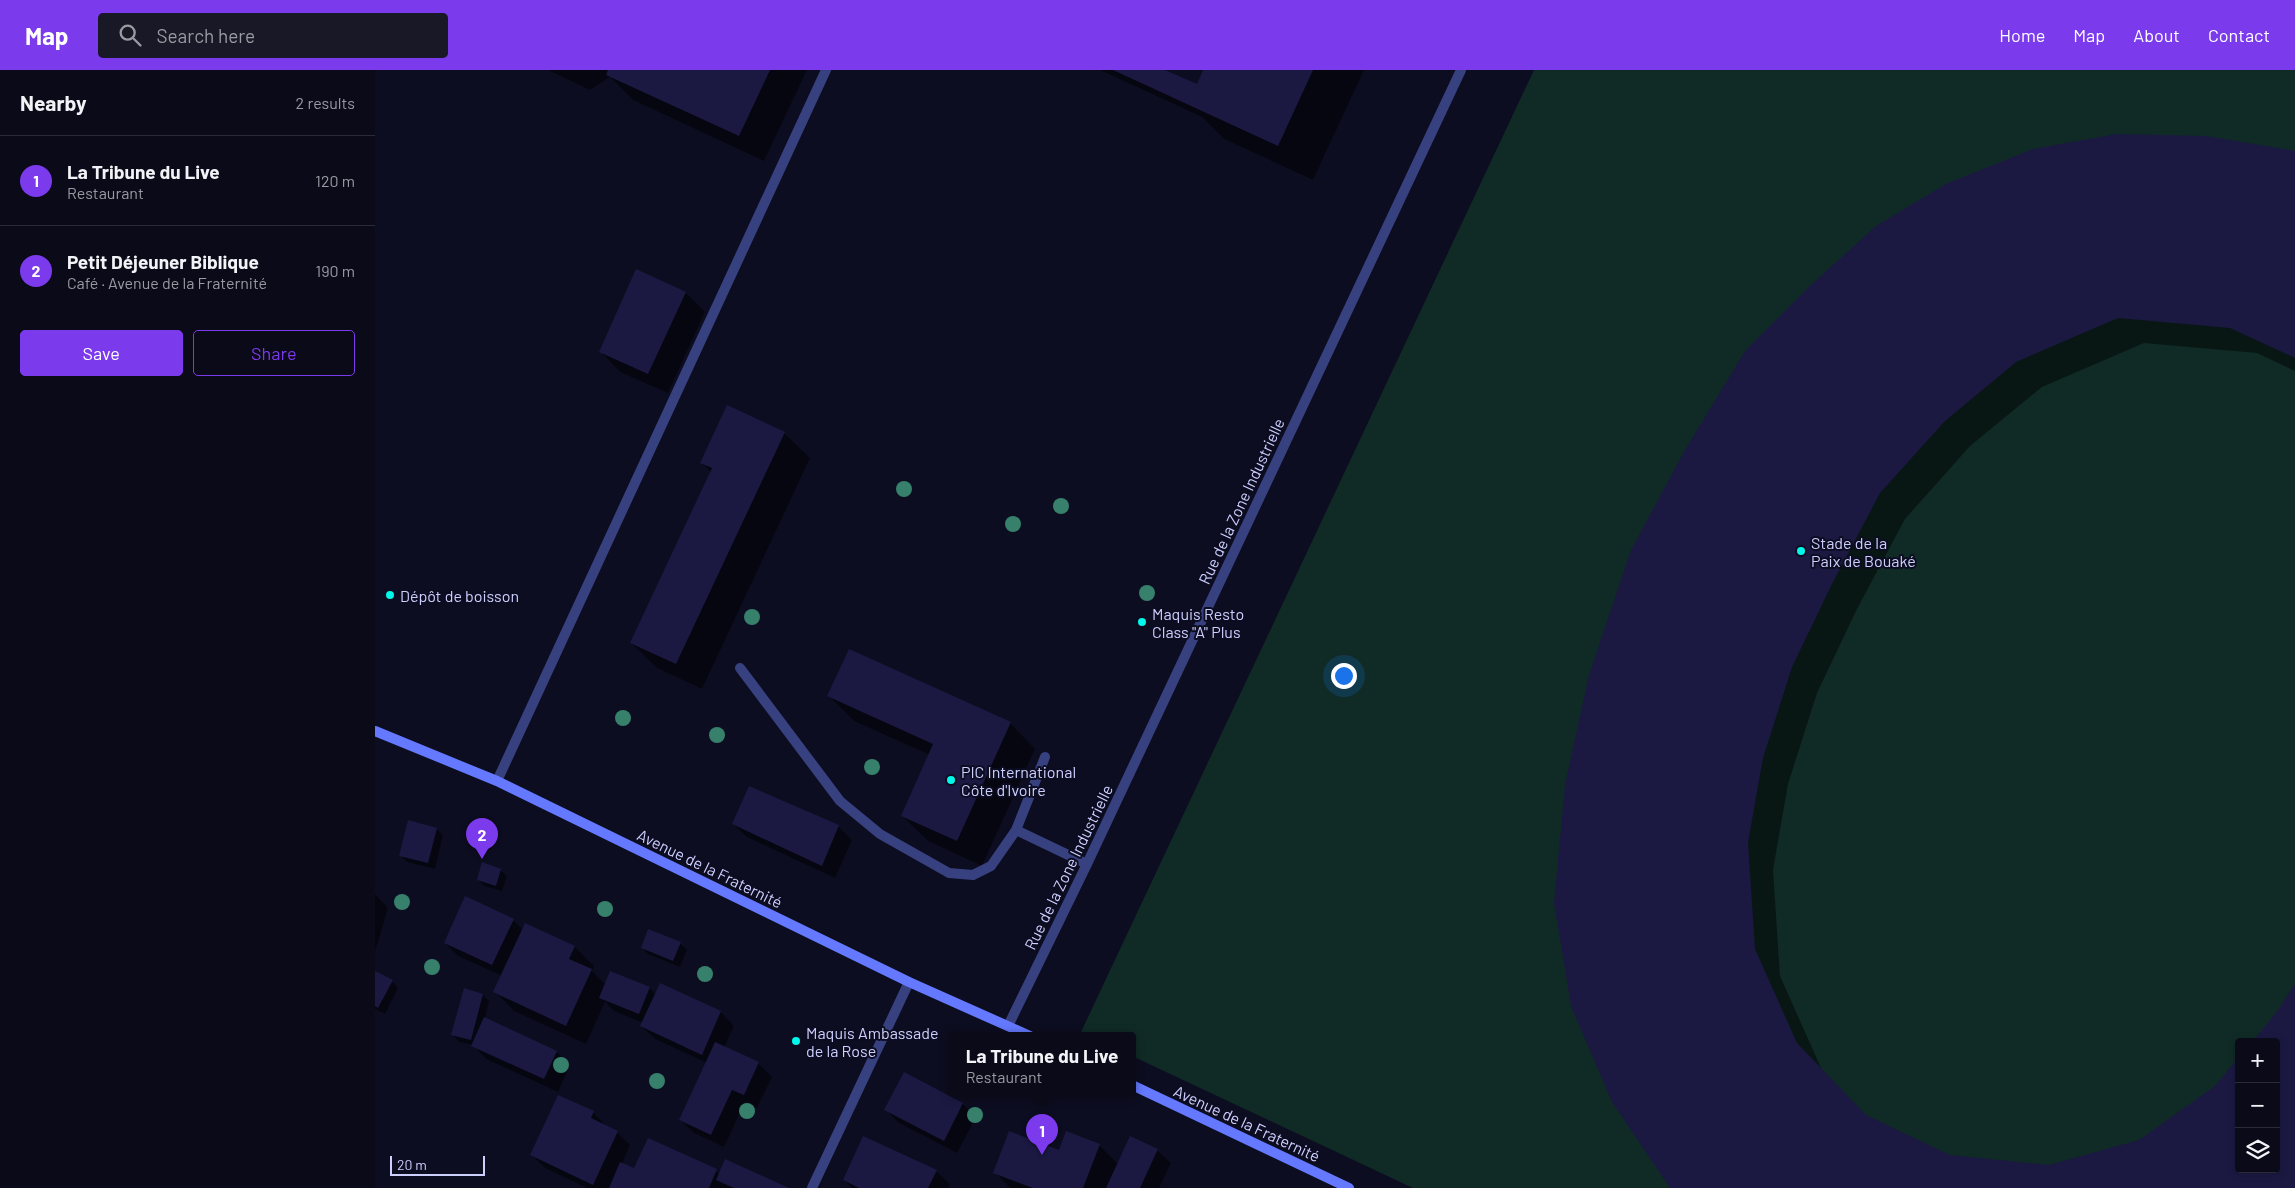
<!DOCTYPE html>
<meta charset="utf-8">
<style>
body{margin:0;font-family:Barlow,sans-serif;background:#181826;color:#f1f3f6}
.controls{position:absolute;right:15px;bottom:15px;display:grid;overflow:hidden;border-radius:5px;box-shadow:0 2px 8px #0003}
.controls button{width:45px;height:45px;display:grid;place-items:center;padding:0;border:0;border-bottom:1px solid #2a2b38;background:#0a0a19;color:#f1f3f6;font:25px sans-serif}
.scale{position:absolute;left:15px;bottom:12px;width:95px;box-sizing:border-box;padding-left:5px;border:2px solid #cdcfff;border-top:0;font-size:14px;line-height:18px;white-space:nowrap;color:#cdcfff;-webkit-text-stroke:4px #0d0d21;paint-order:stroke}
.you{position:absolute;left:968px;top:605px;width:18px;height:18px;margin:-12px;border:4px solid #fff;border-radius:50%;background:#1a73e8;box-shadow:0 0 0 8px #1a73e833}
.badge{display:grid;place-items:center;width:32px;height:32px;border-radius:50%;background:#7c3aed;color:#fff;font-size:16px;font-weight:700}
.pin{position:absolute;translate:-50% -41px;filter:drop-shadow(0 1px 2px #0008)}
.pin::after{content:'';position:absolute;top:26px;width:18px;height:15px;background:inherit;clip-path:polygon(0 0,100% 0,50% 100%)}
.popup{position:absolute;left:573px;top:962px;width:188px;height:65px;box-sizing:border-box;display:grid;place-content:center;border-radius:5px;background:#0a0a19;filter:drop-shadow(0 1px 4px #0005);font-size:16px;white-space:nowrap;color:#999aa2}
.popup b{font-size:19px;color:#f1f3f6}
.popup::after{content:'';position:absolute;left:50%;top:100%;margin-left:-10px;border:10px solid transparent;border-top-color:#0a0a19}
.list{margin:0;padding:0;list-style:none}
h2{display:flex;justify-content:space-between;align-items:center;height:65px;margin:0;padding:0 20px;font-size:21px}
h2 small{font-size:16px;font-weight:400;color:#999aa2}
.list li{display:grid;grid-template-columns:32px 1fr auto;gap:15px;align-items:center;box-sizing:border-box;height:90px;padding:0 20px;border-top:1px solid #2a2b38}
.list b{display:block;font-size:19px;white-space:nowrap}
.list p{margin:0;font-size:16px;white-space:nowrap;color:#999aa2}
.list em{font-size:16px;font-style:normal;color:#999aa2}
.actions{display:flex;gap:10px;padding:15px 20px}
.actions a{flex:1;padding:11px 0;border:1px solid #7c3aed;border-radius:5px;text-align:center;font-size:18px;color:#7c3aed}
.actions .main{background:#7c3aed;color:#fff}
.icon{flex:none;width:28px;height:28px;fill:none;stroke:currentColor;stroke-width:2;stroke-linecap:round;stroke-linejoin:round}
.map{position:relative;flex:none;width:1920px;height:1118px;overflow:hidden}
header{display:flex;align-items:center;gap:30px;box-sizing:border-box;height:70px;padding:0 25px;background:#7c3aed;color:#fff}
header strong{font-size:24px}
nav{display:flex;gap:28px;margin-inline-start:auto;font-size:18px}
.search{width:350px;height:45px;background:#181826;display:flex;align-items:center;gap:12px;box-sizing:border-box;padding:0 18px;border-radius:5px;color:#999aa2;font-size:19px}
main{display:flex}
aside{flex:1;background:#0a0a19}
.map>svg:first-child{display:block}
.green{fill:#102b26;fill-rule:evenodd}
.shadow{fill:#0007}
.building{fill:#1b1942}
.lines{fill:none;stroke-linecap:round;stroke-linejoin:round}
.lane{stroke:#384180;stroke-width:10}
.street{stroke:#384180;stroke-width:10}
.secondary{stroke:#6479ff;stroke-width:10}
.tree{fill:#37806b}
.poi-dot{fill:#01f7e9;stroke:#0d0d21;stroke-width:2}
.labels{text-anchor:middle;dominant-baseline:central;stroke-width:4;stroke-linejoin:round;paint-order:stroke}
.street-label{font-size:16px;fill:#cdcfff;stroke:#0d0d21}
.poi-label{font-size:16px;fill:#cdcfff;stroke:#0d0d21;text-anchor:start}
</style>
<header>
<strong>Map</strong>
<div class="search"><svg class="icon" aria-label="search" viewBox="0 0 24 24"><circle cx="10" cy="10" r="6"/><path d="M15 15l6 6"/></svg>Search here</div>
<nav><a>Home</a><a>Map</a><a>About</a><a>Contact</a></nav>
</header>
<main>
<aside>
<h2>Nearby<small>2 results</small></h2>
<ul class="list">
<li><span class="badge">1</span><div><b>La Tribune du Live</b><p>Restaurant</p></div><em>120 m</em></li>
<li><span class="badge">2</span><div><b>Petit Déjeuner Biblique</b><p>Café · Avenue de la Fraternité</p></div><em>190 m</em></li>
</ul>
<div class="actions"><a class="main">Save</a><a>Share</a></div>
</aside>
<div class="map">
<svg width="1920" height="1118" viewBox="0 0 1920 1118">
<rect width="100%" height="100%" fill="#0d0d21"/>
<path class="green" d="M1159,0H1920V1118H1038L757,986V966H715L706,962ZM1864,972H1901V1099H1864Z"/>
<path class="shadow" d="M173,0H432L389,91L258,30L235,7L215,20Z
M725,0H787L822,16L830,0H989L938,110L849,69L827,47Z
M1920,82V301L1882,283L1769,273L1667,317L1595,376L1530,449L1482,539L1442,623L1413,714L1398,800L1405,906L1447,1000L1492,1047L1575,1086L1674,1096L1901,1099V944L1920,916V1118H1296L1215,605Z
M262,201L311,223L330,242L293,323L245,302L226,282Z
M409,363L435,388L327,619L282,598L256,573L336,402L327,393Z
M454,626L635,653L660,679L607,796L553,771L527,746L555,685L479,651Z
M358,754L463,756L477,770L460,808L372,767Z
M62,759L68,765L60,799L32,792L25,785Z
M125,800L132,806L127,821L109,816L103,810Z
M0,824L13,838L0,882Z
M138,850L148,860L200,877L219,896L217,901L231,915L236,902L275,918L281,925L286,915L346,942L359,956L349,978L383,993L397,1007L382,1038L370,1032L349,1077L319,1063L305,1050L332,993L280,969L266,956L268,953L239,941L230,932L211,974L139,941L120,921L127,906L83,886L70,873Z
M305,873L312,880L305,897L273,884L267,878Z
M0,903L17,911L23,918L10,944L0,939Z
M108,925L114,931L110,949L182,982L195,995L183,1022L111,989L98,975L84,972L78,965Z
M530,1004L588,1034L601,1047L582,1083L524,1053L511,1040Z
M218,1042L231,1056L242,1062L255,1075L247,1094L260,1099L273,1070L345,1104L410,1118H212L170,1098L157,1085Z
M724,1075L743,1094L782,1080L796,1093L784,1118H635L620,1102L684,1082Z
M561,1101L575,1114L573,1118H477L469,1110Z"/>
<path class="building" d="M233,0H395L364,66L231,5Z
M738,0H790L822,14L828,0H938L903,76Z
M1742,64L1831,66L1920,81V288L1855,258L1743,248L1641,292L1570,351L1505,423L1457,514L1417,597L1388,688L1373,773L1380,879L1422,973L1491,1045L1575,1085L1674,1095L1764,1070L1840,1016L1864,987V1099H1901V972H1877L1900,944L1920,914V1118H1295L1237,1032L1196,936L1179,833L1190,715L1214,605L1256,480L1310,380L1370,281L1437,214L1501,156L1571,114L1658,79Z
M261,199L311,222L273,304L224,282Z
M352,335L410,362L301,594L255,573L337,398L325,393Z
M474,579L636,652L582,771L526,746L558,674L452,626Z
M374,716L464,755L447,796L357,754Z
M33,750L62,758L53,793L24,786Z
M107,792L126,799L121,816L102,810Z
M90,826L139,849L117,895L69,873Z
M150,853L200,876L194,889L217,899L191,956L118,922Z
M273,859L306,872L298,891L266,878Z
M0,901L18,910L3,938L0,936Z
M235,901L275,917L264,944L224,928Z
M285,913L346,941L327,985L265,956Z
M89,918L108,924L96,970L76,965Z
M109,947L182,981L169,1009L96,976Z
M340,972L384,992L369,1025L357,1020L336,1065L304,1050Z
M529,1002L588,1033L569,1071L509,1040Z
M183,1025L219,1041L216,1048L243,1061L218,1115L155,1085Z
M634,1061L684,1080L691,1061L725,1074L708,1118H658L618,1103Z
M488,1066L562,1100L553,1118H484L468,1110Z
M755,1066L783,1079L765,1118H731Z
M273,1068L342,1099L334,1118H234L245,1092L259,1098Z
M350,1089L414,1118H359L341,1110Z"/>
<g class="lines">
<path class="lane" d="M365,598L465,731L505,764L574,803L598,805L616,796L641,760L670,687
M641,760L712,794"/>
<path class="street" d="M122,711L451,0
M633,956L712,794L1086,0
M437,1118L534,912"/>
<path class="secondary" d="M0,661L122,711L534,912L655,966
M757,1015L974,1118"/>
</g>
<g class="tree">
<circle cx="529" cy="419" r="8"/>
<circle cx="686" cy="436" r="8"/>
<circle cx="638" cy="454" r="8"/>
<circle cx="772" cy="523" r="8"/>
<circle cx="377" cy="547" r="8"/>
<circle cx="248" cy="648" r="8"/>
<circle cx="342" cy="665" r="8"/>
<circle cx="497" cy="697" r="8"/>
<circle cx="27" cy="832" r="8"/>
<circle cx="230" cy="839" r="8"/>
<circle cx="57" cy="897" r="8"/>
<circle cx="330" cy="904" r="8"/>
<circle cx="186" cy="995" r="8"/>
<circle cx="282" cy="1011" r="8"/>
<circle cx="372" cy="1041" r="8"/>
<circle cx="600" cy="1045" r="8"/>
</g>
<g class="poi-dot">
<circle cx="1426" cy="481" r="5"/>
<circle cx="15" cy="525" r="5"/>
<circle cx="767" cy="552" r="5"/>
<circle cx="576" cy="710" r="5"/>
<circle cx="421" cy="971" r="5"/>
</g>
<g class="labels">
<g class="street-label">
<text transform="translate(866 431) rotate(-65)">Rue de la Zone Industrielle</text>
<text transform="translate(693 797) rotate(-64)">Rue de la Zone Industrielle</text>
<text transform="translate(335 798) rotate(26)">Avenue de la Fraternité</text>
<text transform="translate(872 1053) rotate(25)">Avenue de la Fraternité</text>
</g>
<g class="poi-label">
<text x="1436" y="472">Stade de la<tspan x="1436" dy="18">Paix de Bouaké</tspan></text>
<text x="25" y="525">Dépôt de boisson</text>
<text x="777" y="543">Maquis Resto<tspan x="777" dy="18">Class "A" Plus</tspan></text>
<text x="586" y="701">PIC International<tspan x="586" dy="18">Côte d'Ivoire</tspan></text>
<text x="431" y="962">Maquis Ambassade<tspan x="431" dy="18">de la Rose</tspan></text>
</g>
</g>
</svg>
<div class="controls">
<button>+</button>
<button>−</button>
<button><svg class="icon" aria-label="layers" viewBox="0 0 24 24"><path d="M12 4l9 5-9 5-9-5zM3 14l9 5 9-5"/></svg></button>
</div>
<div class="scale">20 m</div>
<div class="you"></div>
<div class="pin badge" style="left:667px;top:1085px">1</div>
<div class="popup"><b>La Tribune du Live</b>Restaurant</div>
<div class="pin badge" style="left:107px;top:789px">2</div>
</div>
</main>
